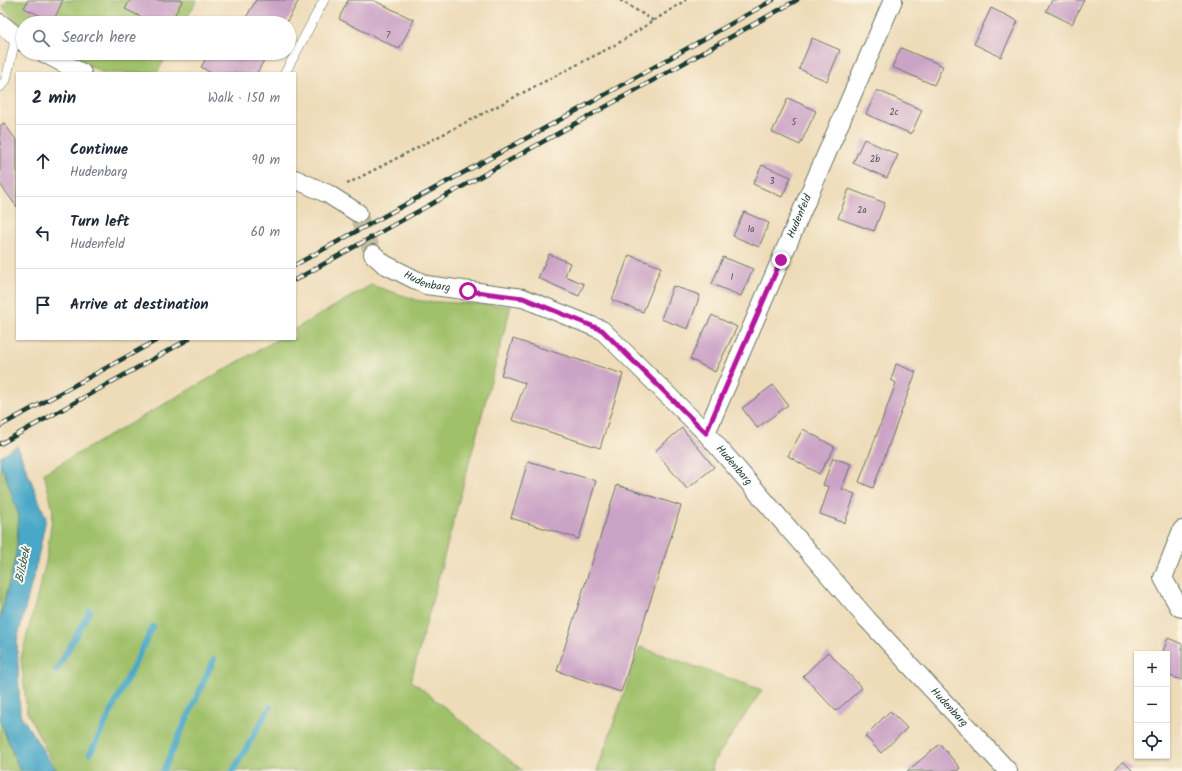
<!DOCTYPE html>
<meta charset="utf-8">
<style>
body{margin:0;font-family:Kalam,sans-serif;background:#f6f6f7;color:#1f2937}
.controls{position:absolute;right:12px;bottom:12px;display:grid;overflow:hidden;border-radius:0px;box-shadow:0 1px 3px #0004}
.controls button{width:36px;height:36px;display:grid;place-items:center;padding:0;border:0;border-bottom:1px solid #e0e1e3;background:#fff;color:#1f2937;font:20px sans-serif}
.stop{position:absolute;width:12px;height:12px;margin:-9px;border:3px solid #b5179e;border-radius:50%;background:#fff}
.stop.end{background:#b5179e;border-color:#fff;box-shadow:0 1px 4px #0008}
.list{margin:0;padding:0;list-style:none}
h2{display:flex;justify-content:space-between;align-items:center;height:52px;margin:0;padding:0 16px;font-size:17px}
h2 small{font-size:13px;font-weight:400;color:#747a83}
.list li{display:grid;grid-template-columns:26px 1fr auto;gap:12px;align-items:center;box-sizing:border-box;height:72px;padding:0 16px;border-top:1px solid #e0e1e3}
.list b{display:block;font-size:15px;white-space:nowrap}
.list p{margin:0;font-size:13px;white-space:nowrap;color:#747a83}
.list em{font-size:13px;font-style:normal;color:#747a83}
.icon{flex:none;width:22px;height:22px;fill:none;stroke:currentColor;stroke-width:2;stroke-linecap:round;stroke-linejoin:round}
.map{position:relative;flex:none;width:1182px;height:771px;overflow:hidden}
.search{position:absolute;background:#fff;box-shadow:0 1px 3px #0004;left:16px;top:16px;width:280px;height:44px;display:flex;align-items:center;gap:10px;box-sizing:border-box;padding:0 14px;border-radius:22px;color:#747a83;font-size:15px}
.panel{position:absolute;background:#fff;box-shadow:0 1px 3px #0004;left:16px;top:72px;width:280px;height:268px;border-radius:0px}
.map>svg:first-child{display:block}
.green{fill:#a0c16a;stroke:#607f4f}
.water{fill:#49a8c8;stroke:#34727e}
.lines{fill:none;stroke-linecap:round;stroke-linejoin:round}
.stream{stroke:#49a8c8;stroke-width:6}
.building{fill:#cba3c6}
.street-tunnel{stroke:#c5bc9e;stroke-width:18;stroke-dasharray:18 9;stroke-linecap:butt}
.lane-casing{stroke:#677563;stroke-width:10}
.street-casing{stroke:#677563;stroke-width:20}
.path{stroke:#677563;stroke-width:2.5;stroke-dasharray:3 3;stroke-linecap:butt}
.lane{stroke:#fff;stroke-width:9}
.street{stroke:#fff;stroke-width:18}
.rail-casing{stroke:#1f3d34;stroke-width:4.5}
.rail{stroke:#fcf5e5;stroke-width:3;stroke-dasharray:9;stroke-linecap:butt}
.route{stroke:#b5179e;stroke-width:5}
.labels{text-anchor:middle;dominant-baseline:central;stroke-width:4;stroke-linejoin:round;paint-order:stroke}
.number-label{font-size:9px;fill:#4a5658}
.street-label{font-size:11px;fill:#1f3d34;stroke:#fcf5e5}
.water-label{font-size:12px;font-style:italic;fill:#2c5d60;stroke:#fcf5e5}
</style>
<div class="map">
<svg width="1182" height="771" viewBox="0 0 1182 771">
<rect width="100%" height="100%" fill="#fcf5e5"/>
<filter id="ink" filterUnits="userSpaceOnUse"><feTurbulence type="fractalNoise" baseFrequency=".025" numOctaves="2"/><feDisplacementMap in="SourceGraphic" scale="8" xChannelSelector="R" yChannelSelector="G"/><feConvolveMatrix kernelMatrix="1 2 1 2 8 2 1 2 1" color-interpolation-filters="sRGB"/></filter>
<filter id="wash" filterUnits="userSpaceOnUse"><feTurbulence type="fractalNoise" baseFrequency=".012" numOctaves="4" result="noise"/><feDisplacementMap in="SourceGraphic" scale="16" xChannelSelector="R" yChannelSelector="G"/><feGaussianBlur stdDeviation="0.9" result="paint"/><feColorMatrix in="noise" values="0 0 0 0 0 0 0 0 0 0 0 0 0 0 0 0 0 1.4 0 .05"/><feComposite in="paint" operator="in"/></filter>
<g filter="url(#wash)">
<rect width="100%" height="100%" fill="#eedcb9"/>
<path class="green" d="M8,0H197L184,23H23V29L3,7Z
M66,53H168L157,73H103Z
M371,285L420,301L511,306L411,680L523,771H57L27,712L21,658L46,562L53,511L44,473L278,339H295V329Z
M0,466L5,474L19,516L16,555L0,619Z
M640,647L762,690L712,764L713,771H597Z
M0,720L17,765L20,771H0Z"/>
<path class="water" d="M17,446L46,518L37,562L17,640L20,714L56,771H20L0,720V619L16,555L19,516L5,474L0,466V456Z"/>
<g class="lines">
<path class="stream" d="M56,671L90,611
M90,754L153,627
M163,771L214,659
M233,771L270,707"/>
</g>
<g id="blocks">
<path class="building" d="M28,0H63L53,22L24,8Z
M130,0H183L170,23H153L125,9Z
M256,0H299L286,23H243Z
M348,0H373L414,20L399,49L339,19Z
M1052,0H1084L1072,24L1046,11Z
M991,8L1018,21L1001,57L974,44Z
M812,38L840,50L827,81L799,69Z
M901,48L943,66L934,85L892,67Z
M209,53H268L257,73H211L201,67Z
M877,90L922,110L911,134L866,114Z
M788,98L816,111L800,145L772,132Z
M4,123L17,141V207L0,184V126Z
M864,139L898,155L887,178L853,163Z
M762,165L791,177L782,197L753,184Z
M849,189L885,203L874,231L838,218Z
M744,212L769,223L759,247L733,236Z
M549,254L570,263L565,276L584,284L579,296L538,278Z
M629,255L661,267L643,312L612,300Z
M723,257L753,269L741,296L712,284Z
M673,286L700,295L688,329L661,319Z
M712,315L737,327L715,372L690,359Z
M513,339L623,374L600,448L512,420L525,383L501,375Z
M896,364L916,372L873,488L859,482L896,383L891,380Z
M773,385L788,405L757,428L742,408Z
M682,428L714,467L687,489L655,451Z
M803,429L835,447L819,474L788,456Z
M833,458L851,464L842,489L855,494L845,523L820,514L829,487L823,485Z
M528,461L596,481L579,539L511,518Z
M617,485L681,506L621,692L557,671Z
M1168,638L1182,644V680L1167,675V654H1162Z
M828,652L862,688L836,711L803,676Z
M890,711L907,728L881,753L865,736Z
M940,744L960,768L957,771H907Z
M1123,761L1133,771H1114Z"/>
</g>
</g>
<g filter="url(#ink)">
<use href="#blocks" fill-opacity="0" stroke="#677563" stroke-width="1"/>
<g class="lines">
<path class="street-tunnel" d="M358,213L373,254"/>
<g class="lane-casing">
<path id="lane" d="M285,73L324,0
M0,87L6,80L16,36"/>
</g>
<g class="street-casing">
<g id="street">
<path d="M0,23L23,42"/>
<path d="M44,53L82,73"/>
<path d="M295,179L328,194L358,213"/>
<path id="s1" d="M373,254L384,264L426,285L523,298L602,330L706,433L867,619L1008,771"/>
<path id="s2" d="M706,433L893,0"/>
<path d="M1182,530L1163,578L1179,607L1182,608"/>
</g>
</g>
<path class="path" d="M620,0L654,21
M347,184L617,44L686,0"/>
<use href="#lane" class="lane"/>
<use href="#street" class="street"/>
<g class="rail-casing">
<path id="rail" d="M295,265L576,111L773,0
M295,280L797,0
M0,426L159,339
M0,444L189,339"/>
</g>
<use href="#rail" class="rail"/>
</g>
</g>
<g class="lines" filter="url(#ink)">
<path class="route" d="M468,291L523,298L602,330L706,433L781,260"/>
</g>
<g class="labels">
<g class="number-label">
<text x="388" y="35">7</text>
<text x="894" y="112">2c</text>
<text x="794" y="122">5</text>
<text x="875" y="159">2b</text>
<text x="772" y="181">3</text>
<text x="862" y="210">2a</text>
<text x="751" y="229">1a</text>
<text x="732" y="277">1</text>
</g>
<g class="street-label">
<text stroke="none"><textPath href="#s2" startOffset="236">Hudenfeld</textPath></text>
<text stroke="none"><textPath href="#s1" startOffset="62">Hudenbarg</textPath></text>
<text stroke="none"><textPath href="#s1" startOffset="434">Hudenbarg</textPath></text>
<text stroke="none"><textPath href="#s1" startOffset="758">Hudenbarg</textPath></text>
</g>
<g class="water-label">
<text transform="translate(23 565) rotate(-78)">Bilsbek</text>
</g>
</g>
</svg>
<div class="controls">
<button>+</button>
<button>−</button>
<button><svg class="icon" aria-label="locate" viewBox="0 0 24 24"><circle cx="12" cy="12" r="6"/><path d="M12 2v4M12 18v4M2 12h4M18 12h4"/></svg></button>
</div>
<div class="stop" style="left:468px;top:291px"></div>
<div class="stop end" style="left:781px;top:260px"></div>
<div class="search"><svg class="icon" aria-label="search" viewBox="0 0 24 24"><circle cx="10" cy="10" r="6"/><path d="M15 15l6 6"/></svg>Search here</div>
<section class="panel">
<h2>2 min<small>Walk · 150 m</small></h2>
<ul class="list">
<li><svg class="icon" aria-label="ahead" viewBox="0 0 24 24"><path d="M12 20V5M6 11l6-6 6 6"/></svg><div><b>Continue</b><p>Hudenbarg</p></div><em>90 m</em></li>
<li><svg class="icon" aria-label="left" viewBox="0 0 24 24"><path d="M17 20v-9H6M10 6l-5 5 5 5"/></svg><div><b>Turn left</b><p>Hudenfeld</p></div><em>60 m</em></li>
<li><svg class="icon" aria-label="arrive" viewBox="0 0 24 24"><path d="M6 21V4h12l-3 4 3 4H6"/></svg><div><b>Arrive at destination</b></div></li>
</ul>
</section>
</div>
